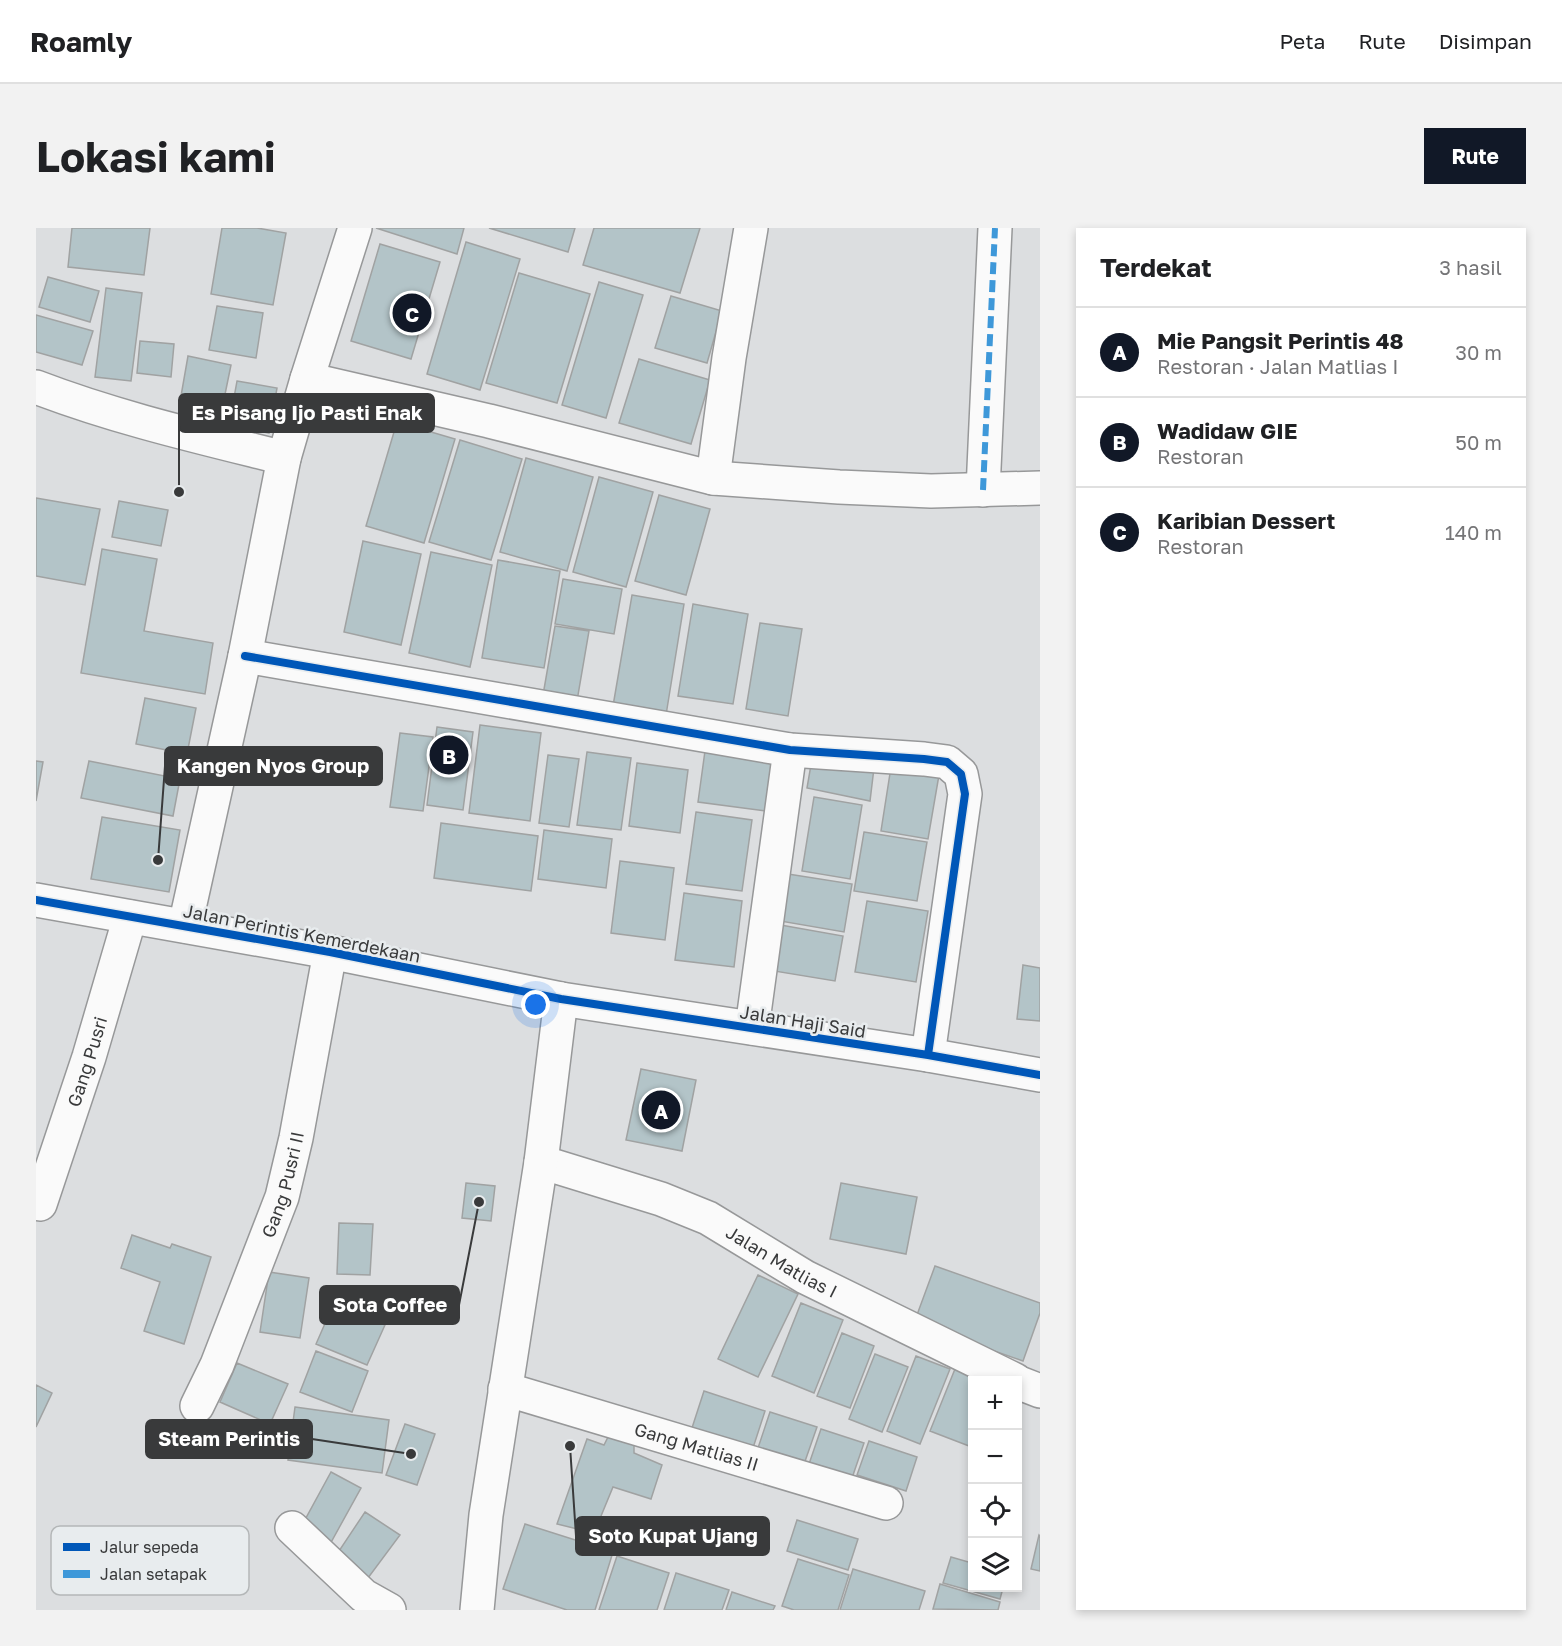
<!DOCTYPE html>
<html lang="id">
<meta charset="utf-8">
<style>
body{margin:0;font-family:"Golos Text",sans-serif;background:#f2f2f2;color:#202124}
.controls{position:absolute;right:18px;bottom:18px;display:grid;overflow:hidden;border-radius:0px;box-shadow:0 3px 9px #0003}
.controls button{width:54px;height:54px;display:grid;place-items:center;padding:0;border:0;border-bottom:2px solid #e0e0e0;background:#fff;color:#202124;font:30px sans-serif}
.you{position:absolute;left:500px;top:777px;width:21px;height:21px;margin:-15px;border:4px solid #fff;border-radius:50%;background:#1a73e8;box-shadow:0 0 0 9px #1a73e833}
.badge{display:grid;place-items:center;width:39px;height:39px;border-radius:50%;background:#111827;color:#fff;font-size:20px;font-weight:700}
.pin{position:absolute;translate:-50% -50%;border:3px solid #fff;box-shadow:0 2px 6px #0006}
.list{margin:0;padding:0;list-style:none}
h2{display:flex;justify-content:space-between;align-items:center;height:78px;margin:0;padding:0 24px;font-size:26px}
h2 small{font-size:20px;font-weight:400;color:#757577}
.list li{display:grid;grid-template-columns:39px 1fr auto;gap:18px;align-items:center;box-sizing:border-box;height:90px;padding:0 24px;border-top:2px solid #e0e0e0}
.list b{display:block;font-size:22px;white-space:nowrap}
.list p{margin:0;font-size:20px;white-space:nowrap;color:#757577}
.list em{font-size:20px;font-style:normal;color:#757577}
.icon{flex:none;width:33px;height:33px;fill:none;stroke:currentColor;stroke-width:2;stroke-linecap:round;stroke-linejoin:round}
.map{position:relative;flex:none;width:1004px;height:1382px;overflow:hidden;border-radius:0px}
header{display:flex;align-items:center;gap:36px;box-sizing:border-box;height:84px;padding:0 30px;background:#fff;border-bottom:2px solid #e0e0e0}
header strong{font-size:28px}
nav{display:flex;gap:33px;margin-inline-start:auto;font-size:21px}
.intro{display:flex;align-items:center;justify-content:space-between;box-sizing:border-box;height:144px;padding:0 36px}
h1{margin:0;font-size:42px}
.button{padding:15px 27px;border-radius:0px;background:#111827;color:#fff;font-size:21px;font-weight:700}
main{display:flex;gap:36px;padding:0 36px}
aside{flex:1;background:#fff;border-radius:0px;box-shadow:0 3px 9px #0003}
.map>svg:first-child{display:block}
.building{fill:#b3c4c8;stroke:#a0a2a2;stroke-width:1.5}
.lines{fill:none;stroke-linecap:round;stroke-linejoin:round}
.minor-casing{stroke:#979899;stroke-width:36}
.minor{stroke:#fafafa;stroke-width:33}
.quiet{stroke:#3e98d9;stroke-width:6;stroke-dasharray:12 6;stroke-linecap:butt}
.cycleway-casing{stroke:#e8ecee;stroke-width:11}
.cycleway{stroke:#0057b8;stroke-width:8}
.labels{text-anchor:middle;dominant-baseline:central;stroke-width:5;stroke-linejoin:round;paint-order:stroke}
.street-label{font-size:18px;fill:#393a3b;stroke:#e8ecee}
.key{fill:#e8ecee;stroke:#b4b7b8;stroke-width:1.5}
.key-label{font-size:16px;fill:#393a3b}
.leader{fill:none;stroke:#393a3b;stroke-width:2}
.callout-dot{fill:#393a3b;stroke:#e8ecee;stroke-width:2}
.callout{fill:#393a3b;stroke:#393a3b;stroke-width:2}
.callout-label{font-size:20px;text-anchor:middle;font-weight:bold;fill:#fff}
</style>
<header>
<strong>Roamly</strong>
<nav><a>Peta</a><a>Rute</a><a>Disimpan</a></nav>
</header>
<div class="intro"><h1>Lokasi kami</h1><a class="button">Rute</a></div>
<main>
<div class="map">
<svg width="1004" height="1382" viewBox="0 0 1004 1382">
<rect width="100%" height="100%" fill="#dcdee0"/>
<path class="building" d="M36,0H114L108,47L32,39Z
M186,0H221L250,5L237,77L175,66Z
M340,0H428L421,26Z
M453,0H539L532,24Z
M558,0H664L644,65L547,37Z
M430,14L484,31L444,162L391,146Z
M344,16L404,34L375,131L315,113Z
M483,45L554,66L521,175L450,155Z
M12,49L63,63L54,94L3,79Z
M563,54L607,67L570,190L526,177Z
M70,60L106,65L95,153L59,149Z
M635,68L686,83L671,135L619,120Z
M181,78L227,85L220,130L173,122Z
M0,87L57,103L46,137L0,124Z
M104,113L138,116L135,149L101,145Z
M152,128L195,137L187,176L145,168Z
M603,131L674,152L655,216L583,195Z
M201,153L241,160L233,205L193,197Z
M361,194L419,211L388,315L330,298Z
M424,212L486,231L455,332L393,314Z
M490,230L557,249L531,343L464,324Z
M563,249L617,264L590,359L537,344Z
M623,267L674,281L650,367L599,353Z
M0,270L64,281L49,357L0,348Z
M83,273L132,282L125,318L76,309Z
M327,313L385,326L365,417L308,404Z
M66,321L121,331L108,403L177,415L169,466L45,445Z
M395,324L456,337L434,439L373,425Z
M462,332L524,343L508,440L446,430Z
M527,351L586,361L578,406L519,396Z
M596,367L648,376L630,487L577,478Z
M657,376L712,386L697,476L642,468Z
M724,395L766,401L752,488L710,481Z
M519,398L553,403L541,473L507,467Z
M109,470L160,480L151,526L100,516Z
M444,497L505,505L494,593L433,585Z
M401,499L437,504L427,582L391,577Z
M364,505L397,509L387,583L354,579Z
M669,523L737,532L730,583L662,574Z
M551,524L595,530L585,602L541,597Z
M512,527L543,531L533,599L503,595Z
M776,531L838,540L834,573L771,560Z
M0,533L7,534L0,573Z
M53,533L144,551L137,588L45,570Z
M601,535L652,542L644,605L593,598Z
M855,539L903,547L892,611L845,603Z
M778,569L826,577L814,651L766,643Z
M660,584L716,592L706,663L650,656Z
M66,589L144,602L133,664L55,651Z
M405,595L502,608L495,663L398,650Z
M508,602L576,611L570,660L502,651Z
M828,604L891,614L881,673L818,663Z
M584,633L638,640L629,712L575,705Z
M752,646L816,656L808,704L744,693Z
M648,665L706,673L698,739L639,732Z
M831,673L892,683L880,754L819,744Z
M739,696L807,708L799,753L732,742Z
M987,737L1004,740V793L981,791Z
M605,841L660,852L646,923L590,912Z
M430,955L459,958L455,993L426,990Z
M805,955L881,969L870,1026L794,1011Z
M303,995L337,996L334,1047L301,1046Z
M96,1007L134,1020L136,1016L175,1029L148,1116L108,1103L124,1054L85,1040Z
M899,1038L1004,1075V1085L987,1133L878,1095Z
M233,1044L273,1050L264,1110L224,1104Z
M722,1047L762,1066L722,1149L682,1131Z
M298,1075L349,1097L331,1137L280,1116Z
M765,1075L807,1092L778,1165L736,1148Z
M806,1105L838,1118L814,1180L781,1168Z
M280,1123L332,1143L316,1184L264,1164Z
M839,1126L872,1139L846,1204L813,1191Z
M880,1128L914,1141L884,1216L851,1203Z
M201,1135L252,1156L234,1196L184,1174Z
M919,1141L949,1152H936V1210L933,1218L894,1203Z
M0,1157L16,1165L0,1199Z
M668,1163L729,1183L715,1226L654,1206Z
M259,1179L353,1192L346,1245L252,1232Z
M734,1184L781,1199L767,1239L721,1223Z
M369,1196L399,1206L381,1257L350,1247Z
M576,1201L598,1210V1225L626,1237L615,1271L577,1259L558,1305L521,1296L551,1211L568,1217Z
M785,1201L828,1215L816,1250L773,1236Z
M833,1213L881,1229L870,1263L821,1247Z
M295,1244L325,1260L293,1318L265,1299Z
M329,1284L364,1307L329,1354L297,1332Z
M761,1292L822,1311L812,1342L751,1323Z
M489,1296L577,1324L559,1382H531L467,1361Z
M1003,1307L1004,1308V1343L995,1341Z
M581,1328L633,1345L621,1382H563Z
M915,1329L936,1335V1360H967L964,1371L907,1355Z
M762,1331L813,1347L802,1382H758L746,1378Z
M817,1341L889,1363L883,1382H804Z
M640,1345L693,1362L686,1382H628Z
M904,1356L964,1374L962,1382L897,1381Z
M696,1364L739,1378L737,1382H690Z"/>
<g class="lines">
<g class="minor-casing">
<g id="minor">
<path d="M271,151L453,193L677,250L803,259L895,263L1004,260"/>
<path d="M0,159C81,190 164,209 248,230"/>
<path d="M677,250L693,130L715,0"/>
<path d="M947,262L959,0"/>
<path d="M209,428L754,522L888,531L911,534L925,546L929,566L892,827"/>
<path d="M0,672L294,724L525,771L892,827L1004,847"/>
<path d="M149,698L209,428L248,230L271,151L319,0"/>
<path d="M716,800L754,522"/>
<path id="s1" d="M505,934L625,971L672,990L769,1049L979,1152"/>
<path id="s2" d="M4,976L53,829L94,689"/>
<path d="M981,1154L1004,1163"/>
<path id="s3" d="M469,1161L850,1275"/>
<path id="s4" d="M161,1178L181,1137L246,969L260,910L294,724"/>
<path d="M256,1300L328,1368L353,1382"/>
<path d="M441,1382L450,1287L505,934L525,771"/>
</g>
</g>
<use href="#minor" class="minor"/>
<path class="quiet" d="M947,262L959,0"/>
<g class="cycleway-casing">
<path id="cycleway" d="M209,428L754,522L888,531L911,534L925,546L929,566L892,827
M0,672L294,724L525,771L892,827L1004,847"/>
</g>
<use href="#cycleway" class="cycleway"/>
</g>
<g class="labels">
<g class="street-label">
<text transform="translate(266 705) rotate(11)">Jalan Perintis Kemerdekaan</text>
<text transform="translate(767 793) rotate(9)">Jalan Haji Said</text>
<text stroke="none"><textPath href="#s2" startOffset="150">Gang Pusri</textPath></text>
<text stroke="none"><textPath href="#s4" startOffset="238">Gang Pusri II</textPath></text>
<text stroke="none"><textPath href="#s1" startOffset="262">Jalan Matlias I</textPath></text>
<text stroke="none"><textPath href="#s3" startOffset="200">Gang Matlias II</textPath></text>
</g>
</g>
<rect x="15" y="1298" width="198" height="69" rx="9" class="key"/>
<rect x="27" y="1315" width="27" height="8" fill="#0057b8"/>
<rect x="27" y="1342" width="27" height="8" fill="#3e98d9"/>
<g class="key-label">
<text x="64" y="1325">Jalur sepeda</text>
<text x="64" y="1352">Jalan setapak</text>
</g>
<path class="leader" d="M143 264L143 185M122 632L129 538M443 974L423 1077M375 1226L276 1211M534 1218L540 1308"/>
<g class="callout-dot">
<circle cx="143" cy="264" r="6"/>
<circle cx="122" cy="632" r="6"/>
<circle cx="443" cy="974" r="6"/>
<circle cx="375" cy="1226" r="6"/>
<circle cx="534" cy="1218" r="6"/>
</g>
<g class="callout">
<rect x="143" y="166" width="255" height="38" rx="6"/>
<rect x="129" y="519" width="217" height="38" rx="6"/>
<rect x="284" y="1058" width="139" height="38" rx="6"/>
<rect x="110" y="1192" width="166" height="38" rx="6"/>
<rect x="540" y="1289" width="193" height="38" rx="6"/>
</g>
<g class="callout-label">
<text x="271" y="192">Es Pisang Ijo Pasti Enak</text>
<text x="237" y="545">Kangen Nyos Group</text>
<text x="354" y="1084">Sota Coffee</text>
<text x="193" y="1218">Steam Perintis</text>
<text x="637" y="1315">Soto Kupat Ujang</text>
</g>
</svg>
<div class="controls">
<button>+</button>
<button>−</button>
<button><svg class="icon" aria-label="locate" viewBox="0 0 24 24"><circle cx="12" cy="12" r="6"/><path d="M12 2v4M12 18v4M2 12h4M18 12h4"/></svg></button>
<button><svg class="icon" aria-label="layers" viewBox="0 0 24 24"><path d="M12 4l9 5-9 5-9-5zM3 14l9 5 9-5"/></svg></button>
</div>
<div class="you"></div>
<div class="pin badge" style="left:625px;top:882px">A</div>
<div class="pin badge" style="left:413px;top:527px">B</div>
<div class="pin badge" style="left:376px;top:85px">C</div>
</div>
<aside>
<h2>Terdekat<small>3 hasil</small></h2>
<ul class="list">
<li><span class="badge">A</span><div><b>Mie Pangsit Perintis 48</b><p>Restoran · Jalan Matlias I</p></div><em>30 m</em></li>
<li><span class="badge">B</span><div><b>Wadidaw GIE</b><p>Restoran</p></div><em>50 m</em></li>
<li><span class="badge">C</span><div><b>Karibian Dessert</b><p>Restoran</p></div><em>140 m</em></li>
</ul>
</aside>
</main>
